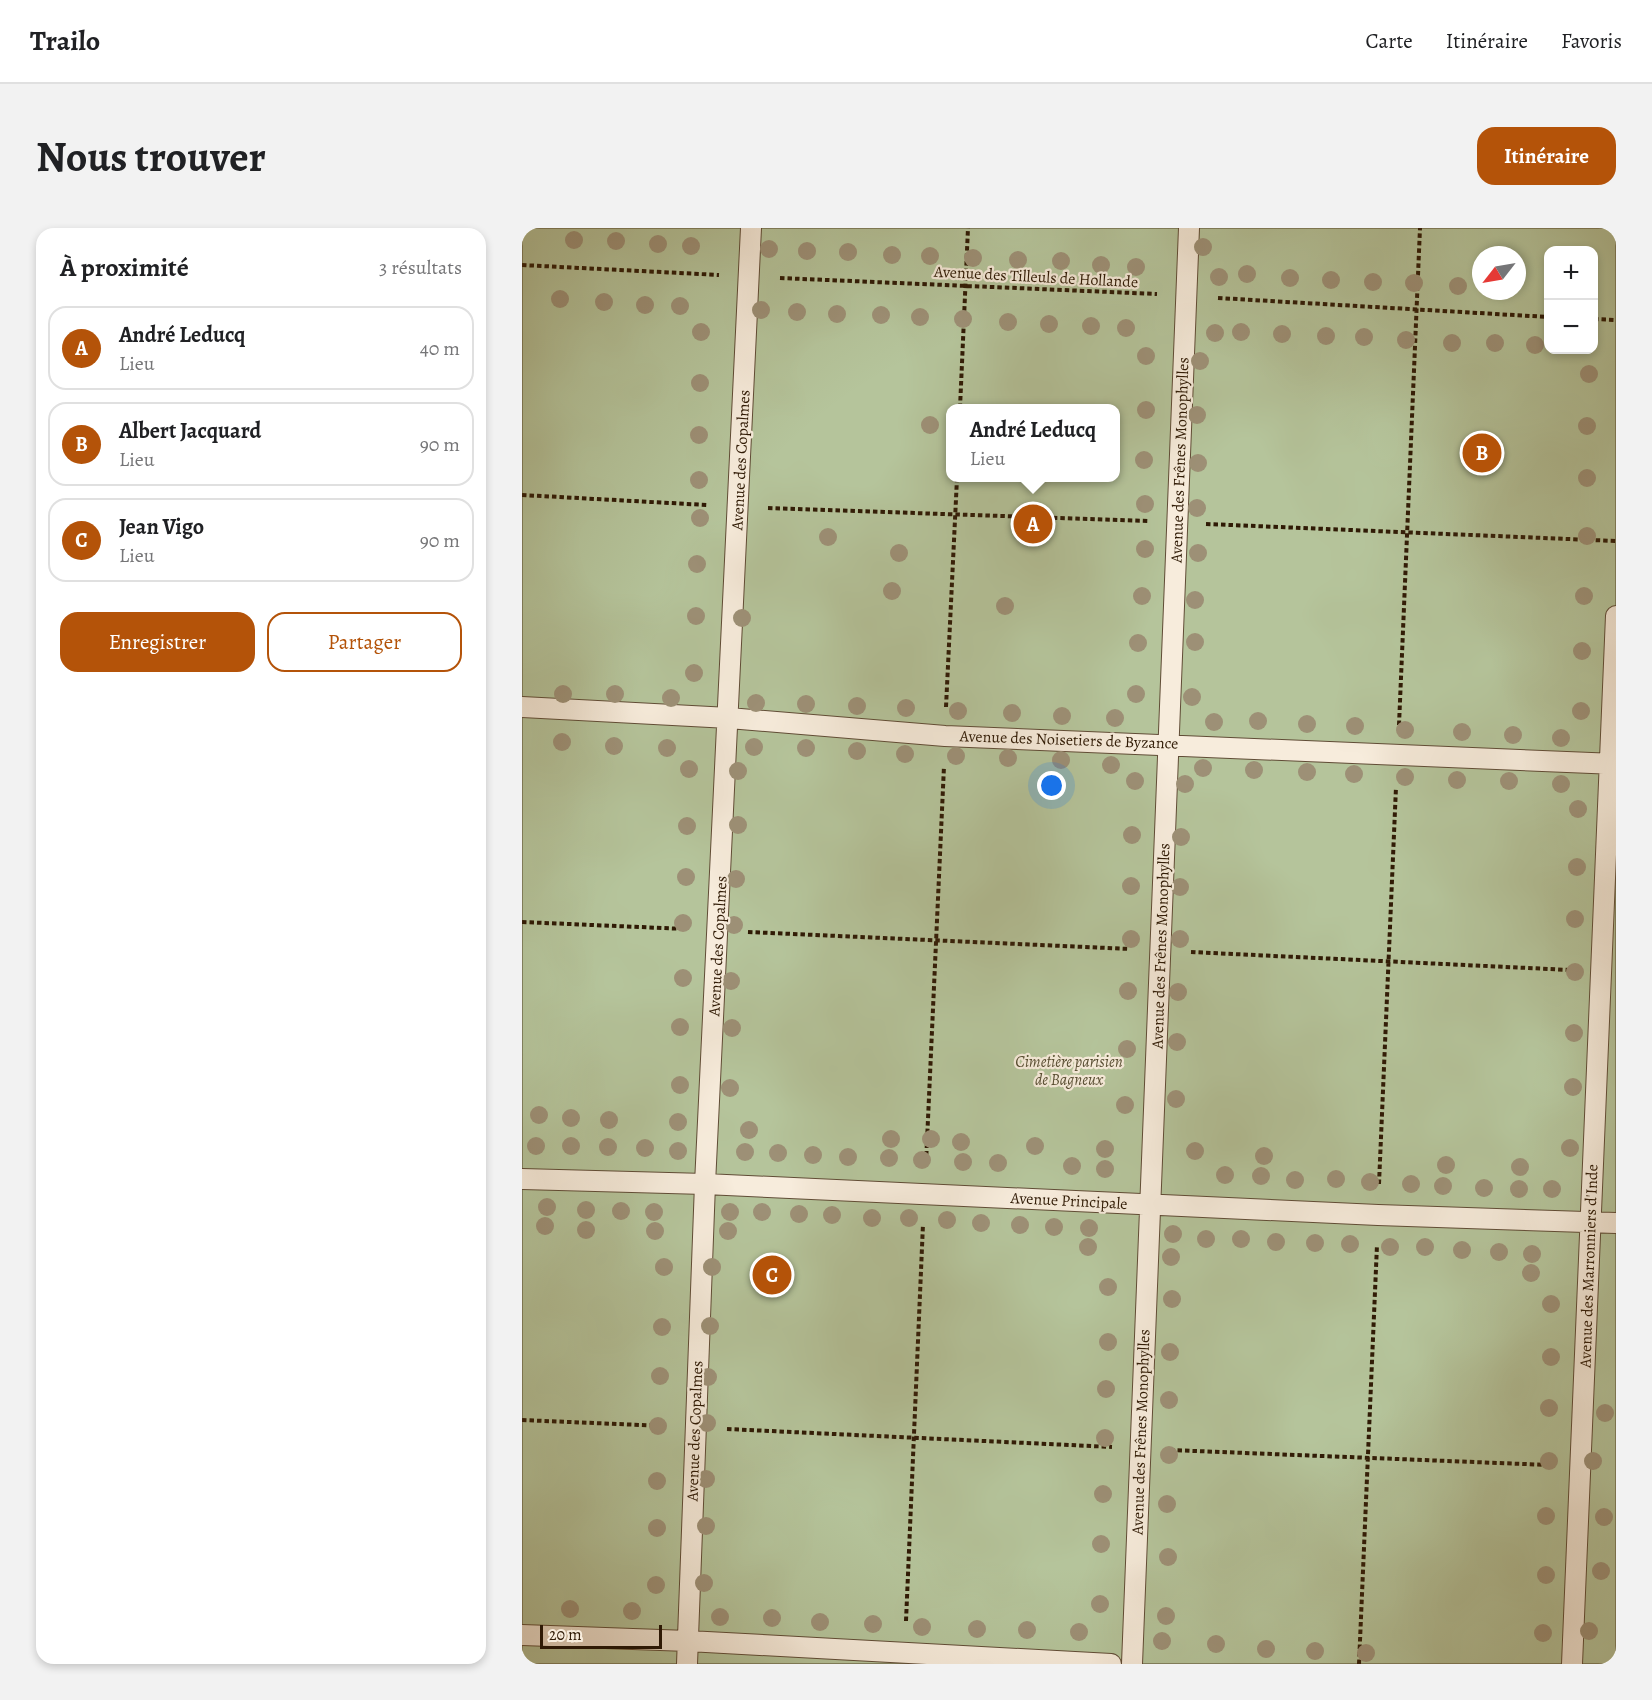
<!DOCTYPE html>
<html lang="fr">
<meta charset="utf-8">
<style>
body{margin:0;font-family:Alegreya,serif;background:#f2f2f2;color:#202124}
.controls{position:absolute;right:18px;top:18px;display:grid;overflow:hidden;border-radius:12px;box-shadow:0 3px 9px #0003}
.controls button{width:54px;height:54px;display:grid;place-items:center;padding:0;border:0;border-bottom:2px solid #e0e0e0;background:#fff;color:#202124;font:30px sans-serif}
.compass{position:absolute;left:950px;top:18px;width:54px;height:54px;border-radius:50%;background:#fff;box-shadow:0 3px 9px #0003;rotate:239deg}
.scale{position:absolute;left:18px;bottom:15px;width:122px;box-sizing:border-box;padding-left:6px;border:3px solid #2f1a05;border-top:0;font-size:16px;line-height:21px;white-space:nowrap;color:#2f1a05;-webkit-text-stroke:4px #f7ecdc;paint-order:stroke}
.you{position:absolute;left:530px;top:558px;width:21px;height:21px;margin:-15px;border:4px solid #fff;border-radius:50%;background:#1a73e8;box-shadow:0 0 0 9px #1a73e833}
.badge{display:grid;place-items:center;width:39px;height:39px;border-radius:50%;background:#b45309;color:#fff;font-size:20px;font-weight:700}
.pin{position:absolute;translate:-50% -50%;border:3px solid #fff;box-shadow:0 2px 6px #0006}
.popup{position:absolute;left:424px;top:176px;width:174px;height:78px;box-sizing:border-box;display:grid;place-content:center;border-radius:12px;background:#fff;filter:drop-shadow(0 2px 4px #0005);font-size:20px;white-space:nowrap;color:#757577}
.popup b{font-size:22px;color:#202124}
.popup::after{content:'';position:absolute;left:50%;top:100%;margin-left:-12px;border:12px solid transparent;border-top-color:#fff}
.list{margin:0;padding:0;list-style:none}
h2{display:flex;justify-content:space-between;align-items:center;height:78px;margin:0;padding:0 24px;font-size:26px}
h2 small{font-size:20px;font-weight:400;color:#757577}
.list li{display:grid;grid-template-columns:39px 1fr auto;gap:18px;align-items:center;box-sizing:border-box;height:84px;margin:0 12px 12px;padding:0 12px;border:2px solid #e0e0e0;border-radius:18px}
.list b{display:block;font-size:22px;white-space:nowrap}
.list p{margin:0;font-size:20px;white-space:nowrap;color:#757577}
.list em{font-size:20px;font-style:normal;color:#757577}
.actions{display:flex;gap:12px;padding:18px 24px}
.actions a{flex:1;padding:14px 0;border:2px solid #b45309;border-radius:18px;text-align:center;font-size:21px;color:#b45309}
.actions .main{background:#b45309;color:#fff}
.map{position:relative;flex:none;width:1094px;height:1436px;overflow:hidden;border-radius:18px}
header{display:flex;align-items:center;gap:36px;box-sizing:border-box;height:84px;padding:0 30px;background:#fff;border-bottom:2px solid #e0e0e0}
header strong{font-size:28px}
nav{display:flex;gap:33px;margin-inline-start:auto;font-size:21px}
.intro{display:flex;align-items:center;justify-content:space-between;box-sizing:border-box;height:144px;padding:0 36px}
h1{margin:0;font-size:42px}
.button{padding:15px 27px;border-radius:18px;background:#b45309;color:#fff;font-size:21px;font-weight:700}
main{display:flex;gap:36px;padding:0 36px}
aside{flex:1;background:#fff;border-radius:18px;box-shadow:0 3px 9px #0003}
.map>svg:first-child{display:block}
.green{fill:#b5c49b;stroke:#726f50;stroke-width:1.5;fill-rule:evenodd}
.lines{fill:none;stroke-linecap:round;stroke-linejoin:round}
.service-casing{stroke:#604c36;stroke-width:22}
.path{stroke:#2f1a05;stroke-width:4;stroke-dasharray:4.5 3;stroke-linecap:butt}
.service{stroke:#f7ecdc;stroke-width:20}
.tree{fill:#9d9076}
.labels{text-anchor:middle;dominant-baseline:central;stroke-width:4.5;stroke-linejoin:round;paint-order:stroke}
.street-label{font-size:16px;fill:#2f1a05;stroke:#f7ecdc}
.park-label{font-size:16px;font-style:italic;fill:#574d32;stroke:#f7ecdc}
</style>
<header>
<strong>Trailo</strong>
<nav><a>Carte</a><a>Itinéraire</a><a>Favoris</a></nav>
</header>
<div class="intro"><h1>Nous trouver</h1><a class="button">Itinéraire</a></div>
<main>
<aside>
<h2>À proximité<small>3 résultats</small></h2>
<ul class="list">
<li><span class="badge">A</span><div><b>André Leducq</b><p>Lieu</p></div><em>40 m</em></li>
<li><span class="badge">B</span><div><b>Albert Jacquard</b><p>Lieu</p></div><em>90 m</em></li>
<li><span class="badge">C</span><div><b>Jean Vigo</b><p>Lieu</p></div><em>90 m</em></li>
</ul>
<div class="actions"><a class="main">Enregistrer</a><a>Partager</a></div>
</aside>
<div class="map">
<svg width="1094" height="1436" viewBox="0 0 1094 1436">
<rect width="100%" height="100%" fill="#f2e1c9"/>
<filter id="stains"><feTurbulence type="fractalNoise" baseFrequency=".00333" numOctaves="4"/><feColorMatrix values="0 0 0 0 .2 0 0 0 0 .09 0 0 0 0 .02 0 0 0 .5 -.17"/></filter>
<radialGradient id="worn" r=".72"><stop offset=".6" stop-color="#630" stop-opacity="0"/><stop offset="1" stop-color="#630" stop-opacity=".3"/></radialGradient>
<path class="green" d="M0,0H1094V1436H0ZM1026,22H1072V122H1026ZM959,27H995V63H959ZM428,180H594V250H428Z"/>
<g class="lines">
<g class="service-casing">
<path id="service" d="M0,479L207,490L423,508L1094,536
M0,951L183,956L856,987L1094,995
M0,1407L166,1413L589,1436
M165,1436L183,956L229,0
M610,1436L667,0
M1050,1436L1094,388"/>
</g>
<path class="path" d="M0,37L197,47
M258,50L635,66
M696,70L1026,89
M1072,91L1094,92
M438,180L446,0
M0,267L185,277
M246,280L626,293
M684,296L1094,313
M424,479L435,250
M877,497L898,0
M0,694L164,701
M226,704L608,721
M669,724L1048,742
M404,935L422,538
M857,956L874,559
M0,1192L143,1198
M205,1201L590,1219
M648,1222L1027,1237
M384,1393L401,996
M837,1436L855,1017"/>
<use href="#service" class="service"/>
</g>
<g class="tree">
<circle cx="52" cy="12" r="9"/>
<circle cx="94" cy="13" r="9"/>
<circle cx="136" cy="16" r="9"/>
<circle cx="169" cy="18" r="9"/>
<circle cx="681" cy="19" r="9"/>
<circle cx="247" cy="21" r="9"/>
<circle cx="285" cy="23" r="9"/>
<circle cx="326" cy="24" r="9"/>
<circle cx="370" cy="27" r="9"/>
<circle cx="408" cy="28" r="9"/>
<circle cx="451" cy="30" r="9"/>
<circle cx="496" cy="32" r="9"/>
<circle cx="539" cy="33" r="9"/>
<circle cx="579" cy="37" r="9"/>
<circle cx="614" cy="39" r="9"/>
<circle cx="725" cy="46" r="9"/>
<circle cx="697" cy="49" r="9"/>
<circle cx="768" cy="50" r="9"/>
<circle cx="809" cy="52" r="9"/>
<circle cx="851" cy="54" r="9"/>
<circle cx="892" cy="55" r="9"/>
<circle cx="936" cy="58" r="9"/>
<circle cx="38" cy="71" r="9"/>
<circle cx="82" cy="74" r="9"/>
<circle cx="123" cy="77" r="9"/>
<circle cx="158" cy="78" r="9"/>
<circle cx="239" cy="82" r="9"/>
<circle cx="275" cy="84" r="9"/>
<circle cx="315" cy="86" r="9"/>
<circle cx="359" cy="87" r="9"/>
<circle cx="398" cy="89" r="9"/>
<circle cx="441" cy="91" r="9"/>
<circle cx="486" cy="94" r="9"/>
<circle cx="527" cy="96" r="9"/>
<circle cx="569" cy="98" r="9"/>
<circle cx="604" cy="100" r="9"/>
<circle cx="179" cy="104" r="9"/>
<circle cx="719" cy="104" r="9"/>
<circle cx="693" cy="105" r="9"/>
<circle cx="760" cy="106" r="9"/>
<circle cx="804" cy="108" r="9"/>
<circle cx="842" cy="109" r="9"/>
<circle cx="884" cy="112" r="9"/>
<circle cx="930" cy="115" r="9"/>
<circle cx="973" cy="115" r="9"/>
<circle cx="1013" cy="117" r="9"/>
<circle cx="624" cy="128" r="9"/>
<circle cx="678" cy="133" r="9"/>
<circle cx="1067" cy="146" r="9"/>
<circle cx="178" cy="155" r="9"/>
<circle cx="624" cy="182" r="9"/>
<circle cx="675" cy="187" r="9"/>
<circle cx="408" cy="197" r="9"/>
<circle cx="1065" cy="198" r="9"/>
<circle cx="177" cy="207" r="9"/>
<circle cx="622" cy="232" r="9"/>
<circle cx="676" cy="235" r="9"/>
<circle cx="1065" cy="250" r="9"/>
<circle cx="177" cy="252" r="9"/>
<circle cx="623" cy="276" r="9"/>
<circle cx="675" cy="280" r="9"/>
<circle cx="178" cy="290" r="9"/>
<circle cx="1065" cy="308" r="9"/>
<circle cx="306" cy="309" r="9"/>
<circle cx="623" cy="321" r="9"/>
<circle cx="377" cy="325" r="9"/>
<circle cx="676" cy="325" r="9"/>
<circle cx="175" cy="336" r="9"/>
<circle cx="370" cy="363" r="9"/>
<circle cx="620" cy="368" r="9"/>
<circle cx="1062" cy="368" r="9"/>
<circle cx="673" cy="372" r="9"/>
<circle cx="483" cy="378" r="9"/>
<circle cx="174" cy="388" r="9"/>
<circle cx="220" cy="390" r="9"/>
<circle cx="673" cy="414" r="9"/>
<circle cx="616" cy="415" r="9"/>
<circle cx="1060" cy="423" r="9"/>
<circle cx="172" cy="445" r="9"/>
<circle cx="41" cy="466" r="9"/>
<circle cx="93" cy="466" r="9"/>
<circle cx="614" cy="466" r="9"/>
<circle cx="670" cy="469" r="9"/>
<circle cx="149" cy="470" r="9"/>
<circle cx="234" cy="475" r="9"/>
<circle cx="284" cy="476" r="9"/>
<circle cx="335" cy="478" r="9"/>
<circle cx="384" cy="480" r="9"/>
<circle cx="436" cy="483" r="9"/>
<circle cx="1059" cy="483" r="9"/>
<circle cx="490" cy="485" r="9"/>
<circle cx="540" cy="488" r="9"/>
<circle cx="593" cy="490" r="9"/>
<circle cx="736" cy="493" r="9"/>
<circle cx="692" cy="494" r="9"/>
<circle cx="785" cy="496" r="9"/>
<circle cx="833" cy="498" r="9"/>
<circle cx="883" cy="502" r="9"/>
<circle cx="940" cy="504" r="9"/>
<circle cx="991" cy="507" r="9"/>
<circle cx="1039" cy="510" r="9"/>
<circle cx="40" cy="514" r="9"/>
<circle cx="92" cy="518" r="9"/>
<circle cx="232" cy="519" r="9"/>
<circle cx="145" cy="520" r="9"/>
<circle cx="284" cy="520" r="9"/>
<circle cx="335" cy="523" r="9"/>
<circle cx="383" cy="526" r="9"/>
<circle cx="434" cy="528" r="9"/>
<circle cx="486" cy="530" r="9"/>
<circle cx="539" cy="532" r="9"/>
<circle cx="589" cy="537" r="9"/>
<circle cx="681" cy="540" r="9"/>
<circle cx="167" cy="541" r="9"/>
<circle cx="732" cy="542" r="9"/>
<circle cx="216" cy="543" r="9"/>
<circle cx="785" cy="544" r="9"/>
<circle cx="832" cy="546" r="9"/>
<circle cx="883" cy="549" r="9"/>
<circle cx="935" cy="552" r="9"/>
<circle cx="613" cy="553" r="9"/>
<circle cx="987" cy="553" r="9"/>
<circle cx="663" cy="556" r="9"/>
<circle cx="1039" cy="556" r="9"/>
<circle cx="1056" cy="581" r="9"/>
<circle cx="216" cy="597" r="9"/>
<circle cx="165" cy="598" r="9"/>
<circle cx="610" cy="607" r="9"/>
<circle cx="659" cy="609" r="9"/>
<circle cx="1055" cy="639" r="9"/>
<circle cx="164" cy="649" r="9"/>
<circle cx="214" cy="651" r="9"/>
<circle cx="609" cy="658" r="9"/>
<circle cx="658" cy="659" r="9"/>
<circle cx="1053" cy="691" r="9"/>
<circle cx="161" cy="695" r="9"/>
<circle cx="212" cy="697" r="9"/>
<circle cx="609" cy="711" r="9"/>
<circle cx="658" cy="711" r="9"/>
<circle cx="1053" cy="744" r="9"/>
<circle cx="161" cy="750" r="9"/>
<circle cx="209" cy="753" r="9"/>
<circle cx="606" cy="763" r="9"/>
<circle cx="656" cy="764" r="9"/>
<circle cx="158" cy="799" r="9"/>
<circle cx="210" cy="800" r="9"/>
<circle cx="1052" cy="805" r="9"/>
<circle cx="655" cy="814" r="9"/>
<circle cx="605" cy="821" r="9"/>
<circle cx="158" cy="857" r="9"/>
<circle cx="1051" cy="859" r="9"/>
<circle cx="208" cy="860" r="9"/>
<circle cx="654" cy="871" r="9"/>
<circle cx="603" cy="877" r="9"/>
<circle cx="17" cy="887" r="9"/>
<circle cx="49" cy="890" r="9"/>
<circle cx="87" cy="892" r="9"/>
<circle cx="156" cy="894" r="9"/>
<circle cx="227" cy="902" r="9"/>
<circle cx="369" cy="911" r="9"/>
<circle cx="409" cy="911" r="9"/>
<circle cx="439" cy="914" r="9"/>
<circle cx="14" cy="918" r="9"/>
<circle cx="49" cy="918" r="9"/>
<circle cx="513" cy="918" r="9"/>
<circle cx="86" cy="919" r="9"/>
<circle cx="123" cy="920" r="9"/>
<circle cx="1048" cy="920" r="9"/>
<circle cx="583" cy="921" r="9"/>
<circle cx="156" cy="923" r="9"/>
<circle cx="673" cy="923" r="9"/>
<circle cx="223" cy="924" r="9"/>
<circle cx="256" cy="925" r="9"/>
<circle cx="291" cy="927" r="9"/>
<circle cx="742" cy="928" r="9"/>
<circle cx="326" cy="929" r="9"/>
<circle cx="367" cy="930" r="9"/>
<circle cx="400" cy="932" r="9"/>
<circle cx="441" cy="934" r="9"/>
<circle cx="476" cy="935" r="9"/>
<circle cx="924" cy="937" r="9"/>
<circle cx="550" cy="938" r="9"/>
<circle cx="998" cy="939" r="9"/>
<circle cx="583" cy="941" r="9"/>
<circle cx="703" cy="947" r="9"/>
<circle cx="739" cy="948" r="9"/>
<circle cx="814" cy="951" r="9"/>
<circle cx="773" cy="952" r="9"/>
<circle cx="848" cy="954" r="9"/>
<circle cx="889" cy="956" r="9"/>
<circle cx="921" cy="958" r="9"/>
<circle cx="962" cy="960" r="9"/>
<circle cx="997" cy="961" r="9"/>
<circle cx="1030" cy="961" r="9"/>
<circle cx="25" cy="979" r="9"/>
<circle cx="64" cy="982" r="9"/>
<circle cx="99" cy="983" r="9"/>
<circle cx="132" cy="984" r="9"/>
<circle cx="208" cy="984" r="9"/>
<circle cx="240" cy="984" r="9"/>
<circle cx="277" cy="986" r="9"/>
<circle cx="310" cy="987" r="9"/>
<circle cx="350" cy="990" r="9"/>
<circle cx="387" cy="990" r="9"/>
<circle cx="425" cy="992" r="9"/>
<circle cx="459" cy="995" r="9"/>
<circle cx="498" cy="997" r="9"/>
<circle cx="23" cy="998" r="9"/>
<circle cx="532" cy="999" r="9"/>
<circle cx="567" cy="1000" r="9"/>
<circle cx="64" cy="1002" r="9"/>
<circle cx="133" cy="1003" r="9"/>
<circle cx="206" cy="1003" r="9"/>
<circle cx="651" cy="1006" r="9"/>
<circle cx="684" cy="1011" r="9"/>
<circle cx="719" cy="1011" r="9"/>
<circle cx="754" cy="1014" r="9"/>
<circle cx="793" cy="1015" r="9"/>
<circle cx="828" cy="1016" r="9"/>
<circle cx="566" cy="1019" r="9"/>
<circle cx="868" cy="1019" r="9"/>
<circle cx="903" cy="1019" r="9"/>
<circle cx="940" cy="1022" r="9"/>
<circle cx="977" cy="1024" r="9"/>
<circle cx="1010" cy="1026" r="9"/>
<circle cx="649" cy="1029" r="9"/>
<circle cx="142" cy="1039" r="9"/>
<circle cx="190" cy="1039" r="9"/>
<circle cx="1009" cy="1045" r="9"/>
<circle cx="586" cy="1059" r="9"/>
<circle cx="650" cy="1071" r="9"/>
<circle cx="1029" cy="1076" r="9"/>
<circle cx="188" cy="1098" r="9"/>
<circle cx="140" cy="1099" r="9"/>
<circle cx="586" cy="1114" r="9"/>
<circle cx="648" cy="1124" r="9"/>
<circle cx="1029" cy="1129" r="9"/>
<circle cx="138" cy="1148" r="9"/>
<circle cx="186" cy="1149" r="9"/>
<circle cx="584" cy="1161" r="9"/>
<circle cx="647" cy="1172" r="9"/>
<circle cx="1027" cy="1180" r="9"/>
<circle cx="1083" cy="1185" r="9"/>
<circle cx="185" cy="1195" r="9"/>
<circle cx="136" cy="1198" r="9"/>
<circle cx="583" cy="1210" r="9"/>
<circle cx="647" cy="1227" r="9"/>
<circle cx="1027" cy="1233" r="9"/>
<circle cx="1071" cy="1233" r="9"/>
<circle cx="184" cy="1251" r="9"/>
<circle cx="135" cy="1253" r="9"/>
<circle cx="581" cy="1266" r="9"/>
<circle cx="645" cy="1276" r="9"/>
<circle cx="1024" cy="1288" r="9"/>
<circle cx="1082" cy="1289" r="9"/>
<circle cx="184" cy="1298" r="9"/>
<circle cx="135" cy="1300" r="9"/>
<circle cx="579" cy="1316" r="9"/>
<circle cx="646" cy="1329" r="9"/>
<circle cx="1079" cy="1343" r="9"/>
<circle cx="1024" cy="1347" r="9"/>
<circle cx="182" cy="1355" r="9"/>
<circle cx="134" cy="1357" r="9"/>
<circle cx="578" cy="1376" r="9"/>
<circle cx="48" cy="1381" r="9"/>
<circle cx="110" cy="1383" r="9"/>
<circle cx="644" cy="1388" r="9"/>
<circle cx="198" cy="1389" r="9"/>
<circle cx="250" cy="1390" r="9"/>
<circle cx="298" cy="1394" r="9"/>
<circle cx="351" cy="1396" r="9"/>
<circle cx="400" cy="1399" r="9"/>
<circle cx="455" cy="1401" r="9"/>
<circle cx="505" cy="1402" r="9"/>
<circle cx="1067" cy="1403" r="9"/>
<circle cx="557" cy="1404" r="9"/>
<circle cx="1021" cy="1405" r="9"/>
<circle cx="640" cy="1413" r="9"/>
<circle cx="694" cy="1416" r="9"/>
<circle cx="744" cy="1421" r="9"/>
<circle cx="793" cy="1423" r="9"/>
<circle cx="844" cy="1425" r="9"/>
</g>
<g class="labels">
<g class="street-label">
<text transform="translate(514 49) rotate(3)">Avenue des Tilleuls de Hollande</text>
<text transform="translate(219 232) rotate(-87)">Avenue des Copalmes</text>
<text transform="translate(658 232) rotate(-88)">Avenue des Frênes Monophylles</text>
<text transform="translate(547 512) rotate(2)">Avenue des Noisetiers de Byzance</text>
<text transform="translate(196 718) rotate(-87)">Avenue des Copalmes</text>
<text transform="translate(639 718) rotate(-88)">Avenue des Frênes Monophylles</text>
<text transform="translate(547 973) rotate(3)">Avenue Principale</text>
<text transform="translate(1067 1038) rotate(-88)">Avenue des Marronniers d'Inde</text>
<text transform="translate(173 1203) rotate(-88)">Avenue des Copalmes</text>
<text transform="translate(619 1204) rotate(-88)">Avenue des Frênes Monophylles</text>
</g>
<g class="park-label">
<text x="547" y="834">Cimetière parisien<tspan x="547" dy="18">de Bagneux</tspan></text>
</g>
</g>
<rect width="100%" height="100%" filter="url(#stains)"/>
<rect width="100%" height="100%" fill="url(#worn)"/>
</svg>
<div class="controls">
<button>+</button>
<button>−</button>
</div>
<svg class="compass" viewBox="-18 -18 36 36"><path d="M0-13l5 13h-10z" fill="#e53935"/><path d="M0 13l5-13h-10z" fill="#757577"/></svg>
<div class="scale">20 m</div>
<div class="you"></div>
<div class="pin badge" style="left:511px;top:296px">A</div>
<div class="popup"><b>André Leducq</b>Lieu</div>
<div class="pin badge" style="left:960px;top:225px">B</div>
<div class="pin badge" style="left:250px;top:1047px">C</div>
</div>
</main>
